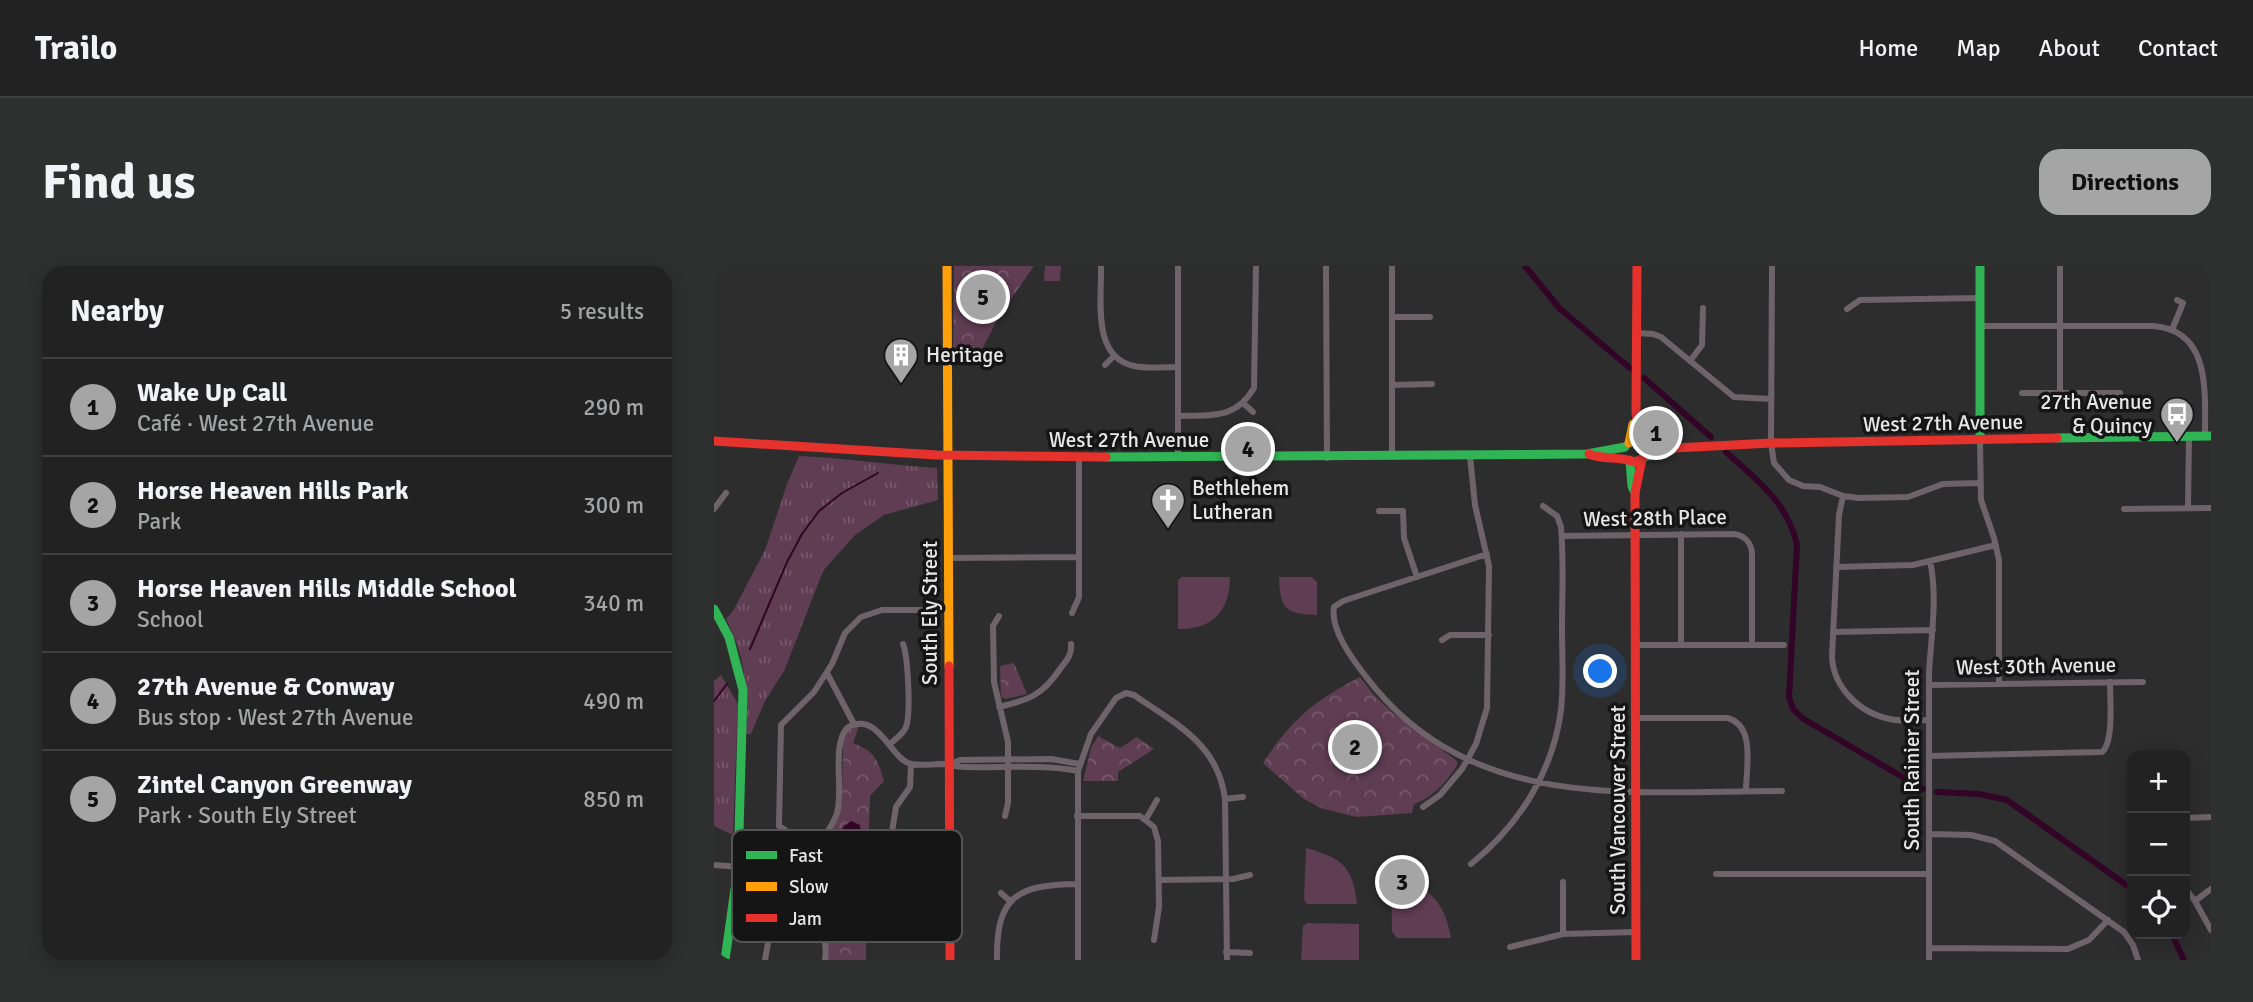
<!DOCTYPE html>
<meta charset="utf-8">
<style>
body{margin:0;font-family:Signika,sans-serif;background:#2e2f2f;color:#f1f3f6}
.controls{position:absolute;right:21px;bottom:21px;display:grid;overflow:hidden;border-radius:14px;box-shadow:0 4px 18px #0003}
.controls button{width:63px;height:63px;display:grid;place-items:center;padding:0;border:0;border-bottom:2px solid #3f3f40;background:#222;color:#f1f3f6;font:35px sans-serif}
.you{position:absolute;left:887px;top:406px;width:24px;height:24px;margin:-18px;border:5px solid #fff;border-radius:50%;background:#1a73e8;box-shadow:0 0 0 10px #1a73e833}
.badge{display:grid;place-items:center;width:46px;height:46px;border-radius:50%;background:#a6a5a6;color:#111;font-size:23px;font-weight:700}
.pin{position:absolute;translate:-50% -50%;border:4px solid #fff;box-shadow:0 2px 7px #0006}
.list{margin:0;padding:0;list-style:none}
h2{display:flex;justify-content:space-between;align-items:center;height:91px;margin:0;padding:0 28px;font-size:30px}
h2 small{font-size:23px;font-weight:400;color:#a2a4a5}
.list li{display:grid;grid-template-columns:46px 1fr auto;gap:21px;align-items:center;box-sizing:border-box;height:98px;padding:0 28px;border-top:2px solid #3f3f40}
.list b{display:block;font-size:26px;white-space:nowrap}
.list p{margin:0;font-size:23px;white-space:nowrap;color:#a2a4a5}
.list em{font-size:23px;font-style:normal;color:#a2a4a5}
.icon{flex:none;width:38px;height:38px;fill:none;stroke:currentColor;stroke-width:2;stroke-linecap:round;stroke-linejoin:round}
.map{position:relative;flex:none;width:1497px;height:694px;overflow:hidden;border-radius:21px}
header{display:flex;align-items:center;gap:42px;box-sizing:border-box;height:98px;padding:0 35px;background:#222;border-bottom:2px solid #3f3f40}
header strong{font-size:33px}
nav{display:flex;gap:38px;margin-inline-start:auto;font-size:24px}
.intro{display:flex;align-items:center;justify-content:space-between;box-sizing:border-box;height:168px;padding:0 42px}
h1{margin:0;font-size:49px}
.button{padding:18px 32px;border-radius:21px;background:#a6a5a6;color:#111;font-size:24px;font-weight:700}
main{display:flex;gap:42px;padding:0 42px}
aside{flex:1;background:#222;border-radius:21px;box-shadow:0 4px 18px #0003}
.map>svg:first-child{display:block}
.grass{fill:url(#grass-tufts)}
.park{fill:url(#park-crowns)}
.pitch{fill:#5f3d53}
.water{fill:url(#water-waves)}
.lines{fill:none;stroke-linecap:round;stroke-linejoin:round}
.stream{stroke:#320426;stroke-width:2}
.canal{stroke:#320426;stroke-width:6}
.street{stroke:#6f636a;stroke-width:6}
.fast{stroke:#30b455;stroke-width:9}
.slow{stroke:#ff9f0a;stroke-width:9}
.jam{stroke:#e5322d;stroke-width:9}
.labels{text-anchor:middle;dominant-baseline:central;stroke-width:7;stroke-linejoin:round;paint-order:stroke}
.poi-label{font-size:21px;fill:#e7e6e7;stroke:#161516;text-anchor:start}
.street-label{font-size:21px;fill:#e7e6e7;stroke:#161516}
.key{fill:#161516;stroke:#555455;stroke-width:2}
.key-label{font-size:19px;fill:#e7e6e7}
</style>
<header>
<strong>Trailo</strong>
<nav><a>Home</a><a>Map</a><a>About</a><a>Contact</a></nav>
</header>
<div class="intro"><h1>Find us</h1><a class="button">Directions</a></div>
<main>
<aside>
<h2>Nearby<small>5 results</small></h2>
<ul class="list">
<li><span class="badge">1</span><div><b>Wake Up Call</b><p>Café · West 27th Avenue</p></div><em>290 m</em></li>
<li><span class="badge">2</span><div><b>Horse Heaven Hills Park</b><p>Park</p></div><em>300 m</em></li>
<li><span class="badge">3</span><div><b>Horse Heaven Hills Middle School</b><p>School</p></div><em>340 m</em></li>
<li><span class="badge">4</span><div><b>27th Avenue &amp; Conway</b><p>Bus stop · West 27th Avenue</p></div><em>490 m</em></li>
<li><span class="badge">5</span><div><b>Zintel Canyon Greenway</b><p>Park · South Ely Street</p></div><em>850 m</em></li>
</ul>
</aside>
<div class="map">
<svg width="1497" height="694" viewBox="0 0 1497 694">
<defs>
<pattern id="grass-tufts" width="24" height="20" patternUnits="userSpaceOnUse" patternTransform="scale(1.75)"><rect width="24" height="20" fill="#5f3d53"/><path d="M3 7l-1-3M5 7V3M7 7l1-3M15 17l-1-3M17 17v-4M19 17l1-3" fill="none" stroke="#76596c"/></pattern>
<pattern id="park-crowns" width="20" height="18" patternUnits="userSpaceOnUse" patternTransform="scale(1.75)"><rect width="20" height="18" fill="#5f3d53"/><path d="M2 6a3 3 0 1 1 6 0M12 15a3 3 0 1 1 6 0" fill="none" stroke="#76596c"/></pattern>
<pattern id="water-waves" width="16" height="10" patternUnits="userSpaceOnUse" patternTransform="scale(1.75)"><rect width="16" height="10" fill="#320426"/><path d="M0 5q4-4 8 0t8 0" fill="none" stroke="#502946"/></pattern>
</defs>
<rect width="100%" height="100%" fill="#2e2d2e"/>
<path class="grass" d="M85,190C132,192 177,199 223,202L224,234L170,249L141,269L109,305L71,403L51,435L37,468H32C33,422 33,395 12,353L19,345L51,284L73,218Z
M7,409L24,438L19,569L0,560V415Z"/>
<path class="park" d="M240,0H320L286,49L267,85H239Z
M331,0H347L346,15H330Z
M300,397L313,428L292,433L287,431L286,400Z
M646,411L659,428L678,446L743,495V499C733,516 718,532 700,538L698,547L642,551L607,542L590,533L549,497C578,453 600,435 646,411Z
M145,460L139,477C162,486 163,493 170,515L156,530L154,586L138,602L139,625H145V660L152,661V694H114V668L95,615L96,599L128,535L129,473L134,464Z
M384,470L406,482L423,471L440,483L404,506V515H369L377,482Z"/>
<path class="pitch" d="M468,311H516C516,344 499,364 464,363V314Z
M565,311H598L603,316V349C571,348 566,343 565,311Z
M650,476L657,482L643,497L637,491Z
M660,484L666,490L653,505L646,499Z
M592,582C628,592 639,600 643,638H593L590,634Z
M677,609C713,618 731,635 737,672H683L678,666Z
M593,657L645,658V694H587L589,660Z"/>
<path class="water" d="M137,555L146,559L147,568L139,574L135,585L124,589L122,586L126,580L129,561Z"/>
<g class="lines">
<path class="stream" d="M36,383L73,296L88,268L105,245L128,227L164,207
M0,435L13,418
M117,594L123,588"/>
<path class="canal" d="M811,0L846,43L916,102
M930,112L997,171
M1012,186C1043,214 1074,237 1083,279L1075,431L1079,443L1088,452L1209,523
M1223,526L1265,528L1293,534L1418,623
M1458,668L1470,694"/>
<path class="street" d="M387,0C388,32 377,91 420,100C434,103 450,101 464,101
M464,0V192
M612,0L613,192
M1058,0L1057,177L1060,197L1075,214L1089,220L1106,221L1129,230L1125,249L1118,390C1119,421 1145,447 1176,453C1189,456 1202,454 1215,454
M1133,43L1146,34L1266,32
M678,51H716
M1266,60H1439C1497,64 1491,126 1491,170
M1458,64L1469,37L1463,34
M923,67L939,68L947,71L1020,131L1057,133
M976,95L988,79L989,42
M391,99L400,90
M678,119L718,118
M1308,127H1406
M1346,127V0
M529,137L539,146
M464,150C497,149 521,154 540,122L542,0
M1266,174L1267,234L1280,272L1285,294V418
M678,191V0
M1129,230L1145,232L1194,231L1229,218L1265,217
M1474,242L1475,170
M0,243L12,227
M1410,243L1497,242
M665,245H689L690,272L703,311
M967,268V379
M848,270L1019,268C1030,269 1037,276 1038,287V379
M773,288L629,335L620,341C616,364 639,394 653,412C758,548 917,525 1068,525
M233,292L365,291
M1122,301L1199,299L1282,279
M358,347L365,331V191
M285,350L279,360L280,416L294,476V537L291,550
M1119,366L1219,364
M728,374L736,369H775
M922,379H1070
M113,407L140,458
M1215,419L1429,416
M285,441C314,434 328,430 346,403C353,394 358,389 357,378
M922,452H1013C1042,459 1032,502 1032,525
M177,477C182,473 189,468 192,461C197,449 194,390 189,378
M1215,490L1388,486C1400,476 1396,433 1396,416
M236,498L246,494L337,493L366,498
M511,533L529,531
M709,541L726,529L748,503L762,478L773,442L775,300L761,239L756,190
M363,550H426L440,561L444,575L445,641L440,674
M1471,552L1497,551
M432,553L443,534
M1215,568L1257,569L1281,575L1410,666L1419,679L1424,694
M177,572L182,541L196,521L197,498
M100,583L65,560L67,459L100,426L118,398L131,367L147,351L168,344H233
M757,598C805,559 839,506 847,444C850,417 848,390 848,363C848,329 850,295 847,261L843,250L829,240
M0,599L92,606
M1002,608H1215
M445,614L519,613L536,609
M849,616V668
M1471,622L1481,635L1497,664
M287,627L297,636
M1481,635L1497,623
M796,681L849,668L922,666
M1215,682L1354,683L1375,674L1394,654
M512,686L536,687
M51,694L59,649L97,632
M111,694C116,660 92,641 93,610C93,584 116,570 123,547C130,523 117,481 133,462C164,443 177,494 197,498C207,500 219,498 229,498C237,499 243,501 251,501C289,502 327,498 364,505
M283,694C282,630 303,619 363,618
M364,694V505L377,468L402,432L412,427L420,429C461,458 504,477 511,533L513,694
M1215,694V407C1217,370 1224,332 1216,295"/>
<path class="fast" d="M1266,0V174
M1343,172L1497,170
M392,191L873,188L911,181
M930,191L958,184
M916,195L918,220L921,227
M0,343L15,371L29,424L24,602L11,694"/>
<path class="slow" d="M233,0L235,400
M915,177L919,158"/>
<path class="jam" d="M0,175L223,189L392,191
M929,179L961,182L1057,177L1343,172
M875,188C889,194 905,190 921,196L928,193L931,187L924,169L922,146L923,0
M235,400L236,694
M922,694L921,227L928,193"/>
</g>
<defs>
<g id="building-pin" transform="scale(1.75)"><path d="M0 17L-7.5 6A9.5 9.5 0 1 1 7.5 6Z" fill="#a6a5a6" stroke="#161516"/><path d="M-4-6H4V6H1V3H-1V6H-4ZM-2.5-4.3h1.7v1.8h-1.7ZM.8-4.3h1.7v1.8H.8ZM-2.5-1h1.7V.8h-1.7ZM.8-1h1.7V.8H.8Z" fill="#fff"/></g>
<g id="bus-pin" transform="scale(1.75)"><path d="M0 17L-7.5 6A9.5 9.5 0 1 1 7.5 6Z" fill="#a6a5a6" stroke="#161516"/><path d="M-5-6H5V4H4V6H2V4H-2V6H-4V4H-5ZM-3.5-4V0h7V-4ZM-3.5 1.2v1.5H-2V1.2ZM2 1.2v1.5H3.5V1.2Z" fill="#fff"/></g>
<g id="church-pin" transform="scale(1.75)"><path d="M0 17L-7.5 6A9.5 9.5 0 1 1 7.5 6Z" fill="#a6a5a6" stroke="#161516"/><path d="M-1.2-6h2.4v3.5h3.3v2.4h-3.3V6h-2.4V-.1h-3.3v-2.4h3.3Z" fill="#fff"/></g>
</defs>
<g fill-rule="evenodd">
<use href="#building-pin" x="187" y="89"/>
<use href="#bus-pin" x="1463" y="148"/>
<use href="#church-pin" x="454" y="234"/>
</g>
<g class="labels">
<g class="poi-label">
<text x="212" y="89">Heritage</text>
<text x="1438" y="136" text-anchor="end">27th Avenue<tspan x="1438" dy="24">&amp; Quincy</tspan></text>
<text x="478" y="222">Bethlehem<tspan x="478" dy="24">Lutheran</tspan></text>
</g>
<g class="street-label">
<text transform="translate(1229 157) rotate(-1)">West 27th Avenue</text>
<text x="415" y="174">West 27th Avenue</text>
<text transform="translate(941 252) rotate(-1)">West 28th Place</text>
<text transform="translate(216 347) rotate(-90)">South Ely Street</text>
<text transform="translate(1322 400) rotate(-1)">West 30th Avenue</text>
<text transform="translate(1198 494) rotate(-90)">South Rainier Street</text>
<text transform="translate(904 544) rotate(-90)">South Vancouver Street</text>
</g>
</g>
<rect x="18" y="564" width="230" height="112" rx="10" class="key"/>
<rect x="32" y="585" width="31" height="8" fill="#30b455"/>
<rect x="32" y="616" width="31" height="9" fill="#ff9f0a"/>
<rect x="32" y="648" width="31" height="8" fill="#e5322d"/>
<g class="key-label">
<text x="75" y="596">Fast</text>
<text x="75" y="627">Slow</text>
<text x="75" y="659">Jam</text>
</g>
</svg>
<div class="controls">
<button>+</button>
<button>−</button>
<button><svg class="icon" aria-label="locate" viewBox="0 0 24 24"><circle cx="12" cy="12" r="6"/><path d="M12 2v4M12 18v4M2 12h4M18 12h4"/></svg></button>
</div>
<div class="you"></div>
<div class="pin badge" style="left:942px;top:167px">1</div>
<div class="pin badge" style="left:641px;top:481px">2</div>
<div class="pin badge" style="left:688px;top:616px">3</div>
<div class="pin badge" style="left:534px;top:183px">4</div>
<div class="pin badge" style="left:269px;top:31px">5</div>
</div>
</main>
